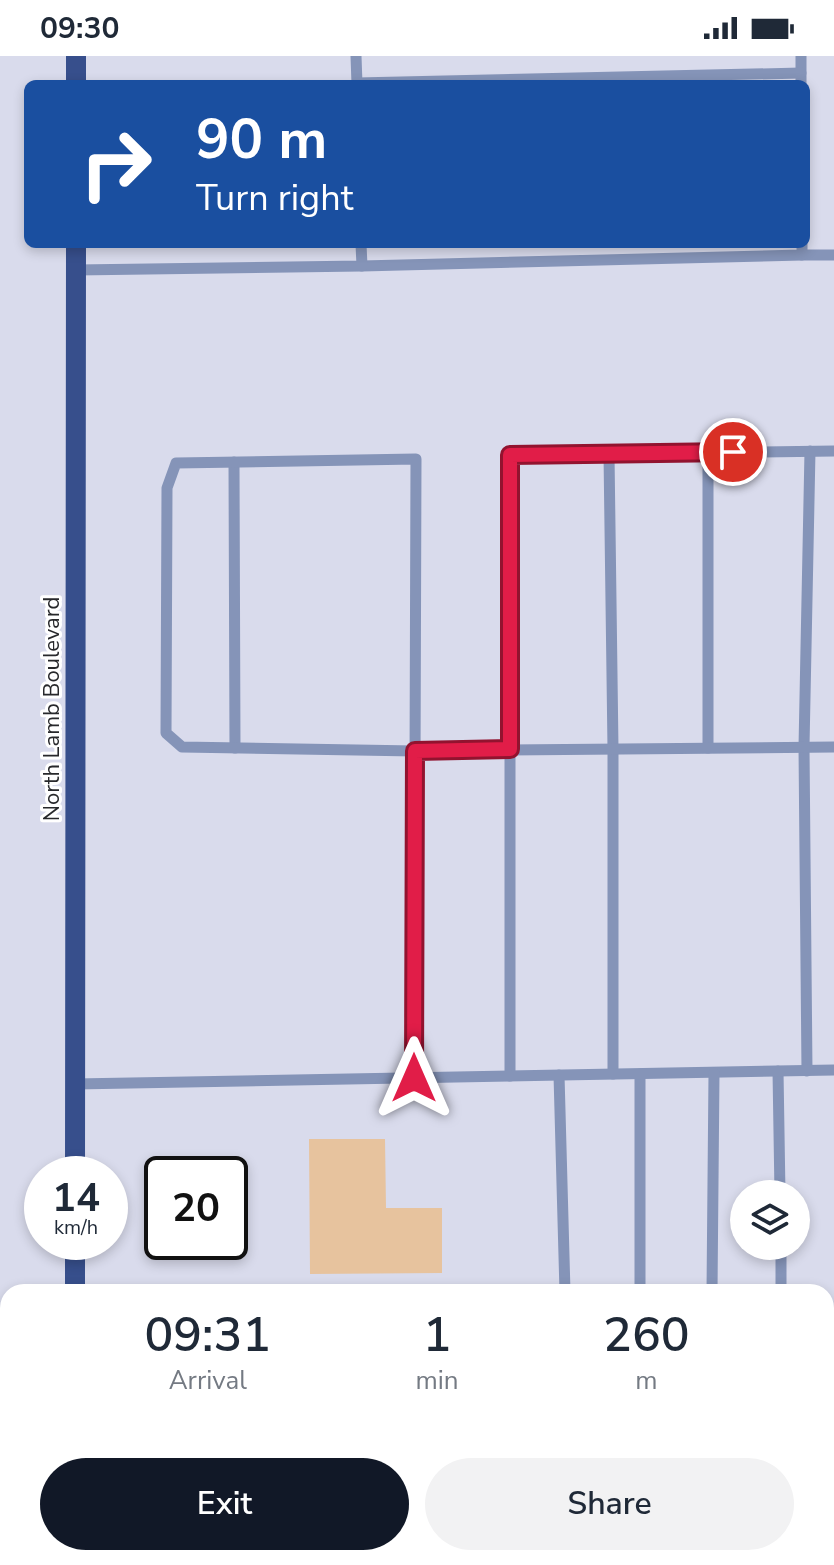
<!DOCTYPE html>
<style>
:root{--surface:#fff;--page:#f2f2f3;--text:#1f2937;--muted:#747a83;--accent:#111827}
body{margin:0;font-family:"Nunito Sans",sans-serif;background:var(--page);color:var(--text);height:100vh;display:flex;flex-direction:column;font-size:30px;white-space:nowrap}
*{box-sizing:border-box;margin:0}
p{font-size:26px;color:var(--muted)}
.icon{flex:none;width:44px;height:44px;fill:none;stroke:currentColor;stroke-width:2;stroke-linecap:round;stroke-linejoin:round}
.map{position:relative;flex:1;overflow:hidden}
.details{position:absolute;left:0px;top:1228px;width:834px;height:282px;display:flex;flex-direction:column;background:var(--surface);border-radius:24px 24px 0 0;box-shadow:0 4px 12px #0003}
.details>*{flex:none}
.guide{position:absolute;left:24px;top:24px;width:786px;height:168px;border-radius:12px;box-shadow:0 4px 12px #0003;background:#1a4fa0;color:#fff;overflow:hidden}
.buttons{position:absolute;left:730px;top:1124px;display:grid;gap:16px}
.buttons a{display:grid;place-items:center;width:80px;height:80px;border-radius:50%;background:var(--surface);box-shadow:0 4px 12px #0003;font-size:40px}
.speed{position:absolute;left:24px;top:1100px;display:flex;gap:16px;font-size:40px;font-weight:700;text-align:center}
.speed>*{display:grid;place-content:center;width:104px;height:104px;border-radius:50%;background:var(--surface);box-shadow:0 4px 12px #0003;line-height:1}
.speed small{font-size:20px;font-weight:400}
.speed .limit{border:4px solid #111;border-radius:12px;background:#fff;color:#111}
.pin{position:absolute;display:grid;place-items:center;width:68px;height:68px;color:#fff;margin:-34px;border:4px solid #fff;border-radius:50%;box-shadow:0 2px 8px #0007}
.me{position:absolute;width:88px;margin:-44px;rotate:0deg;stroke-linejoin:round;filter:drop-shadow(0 0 6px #0008)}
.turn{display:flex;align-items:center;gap:28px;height:168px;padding:0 40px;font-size:36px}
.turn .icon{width:104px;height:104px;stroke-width:2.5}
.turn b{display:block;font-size:56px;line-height:68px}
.eta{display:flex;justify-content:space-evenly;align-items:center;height:136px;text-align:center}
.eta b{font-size:48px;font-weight:600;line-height:56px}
.button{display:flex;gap:16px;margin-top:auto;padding:16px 40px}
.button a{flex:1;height:92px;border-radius:48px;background:var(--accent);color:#fff;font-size:32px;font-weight:600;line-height:92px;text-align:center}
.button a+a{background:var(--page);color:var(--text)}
.status{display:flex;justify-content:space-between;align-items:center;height:56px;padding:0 40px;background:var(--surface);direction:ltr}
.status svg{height:22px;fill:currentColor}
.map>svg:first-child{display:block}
</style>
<div class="status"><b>09:30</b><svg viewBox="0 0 49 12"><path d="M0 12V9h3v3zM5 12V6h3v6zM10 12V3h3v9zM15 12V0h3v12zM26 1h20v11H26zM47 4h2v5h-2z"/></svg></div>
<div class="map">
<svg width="834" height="1509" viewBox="0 0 834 1509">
<rect width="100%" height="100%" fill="#e4e6ef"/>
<path fill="#d9dbec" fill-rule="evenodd" d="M0,0H834V1509H0ZM28,28H806V188H28ZM42,1118H110V1186H42ZM162,1118H230V1186H162ZM744,1138H796V1190H744ZM8,1236H826V1502H8Z"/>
<g fill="#e7c39e">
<polygon points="309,1083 385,1083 386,1152 442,1152 442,1217 310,1218"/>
<polygon points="826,1496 834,1496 834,1509 688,1509 689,1502 826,1502"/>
</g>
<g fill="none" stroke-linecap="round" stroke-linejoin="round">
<g stroke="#8594b8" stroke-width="11">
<polyline points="356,0 357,28"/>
<polyline points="801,0 801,28"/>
<polyline points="357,27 801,17"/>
<polyline points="802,199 834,199"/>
<polyline points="362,210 802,199 802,188"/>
<polyline points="76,214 362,210 361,188"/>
<polyline points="708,396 708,692"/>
<polyline points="609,398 613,693 613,1018"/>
<polyline points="234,406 235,692"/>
<polyline points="778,1015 780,1138"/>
<polyline points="807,1015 804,691 810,395"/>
<polyline points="640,1018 640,1236"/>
<polyline points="559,1019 565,1236"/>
<polyline points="510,1020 510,399 834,395"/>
<polyline points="414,1022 416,403 176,407 167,432 166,677 182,691 415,695 834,691"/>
<polyline points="75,1028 834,1014"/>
<polyline points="781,1190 781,1236"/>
<polyline points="712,1236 714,1017"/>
<polyline points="826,1344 834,1344"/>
<polyline points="178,1509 178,1502"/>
<polyline points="587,1509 587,1502"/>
</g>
<polyline stroke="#8594b8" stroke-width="20" points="826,1425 834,1425"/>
<polyline stroke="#8594b8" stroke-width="20" points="0,1445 8,1445"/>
<g stroke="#374f8c" stroke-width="20">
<polyline points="76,0 76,28"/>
<polyline points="75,1118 76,188"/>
<polyline points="75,1186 75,1236"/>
<polyline points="55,1509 55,1502"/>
<polyline points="100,1509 100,1502"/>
</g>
</g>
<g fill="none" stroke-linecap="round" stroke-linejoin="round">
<defs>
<polyline id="route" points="414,1022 415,695 510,693 510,399 733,396"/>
</defs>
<use href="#route" stroke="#92132f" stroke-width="20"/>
<use href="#route" stroke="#e11d48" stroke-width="14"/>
</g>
<g text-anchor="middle" stroke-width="6" stroke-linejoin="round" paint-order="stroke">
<g font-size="22" fill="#27282b" stroke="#fff">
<text transform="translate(51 653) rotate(-90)" y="8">North Lamb Boulevard</text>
</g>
</g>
</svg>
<div class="buttons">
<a><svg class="icon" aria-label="layers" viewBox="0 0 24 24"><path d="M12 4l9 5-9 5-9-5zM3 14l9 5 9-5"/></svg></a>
</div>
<div class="speed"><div>14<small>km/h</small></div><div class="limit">20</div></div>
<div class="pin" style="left:733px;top:396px;background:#d93025"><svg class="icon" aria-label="arrive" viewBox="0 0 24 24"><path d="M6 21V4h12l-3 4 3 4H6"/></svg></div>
<svg class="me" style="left:414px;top:1022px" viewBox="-20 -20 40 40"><path d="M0-17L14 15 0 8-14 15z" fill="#e11d48" stroke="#fff" stroke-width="4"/></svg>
<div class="guide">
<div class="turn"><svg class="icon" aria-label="right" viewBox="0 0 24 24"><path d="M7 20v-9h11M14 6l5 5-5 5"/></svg><div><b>90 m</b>Turn right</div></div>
</div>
<section class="details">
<div class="eta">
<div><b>09:31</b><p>Arrival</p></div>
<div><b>1</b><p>min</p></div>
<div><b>260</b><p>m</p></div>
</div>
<div class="button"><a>Exit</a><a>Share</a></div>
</section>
</div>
